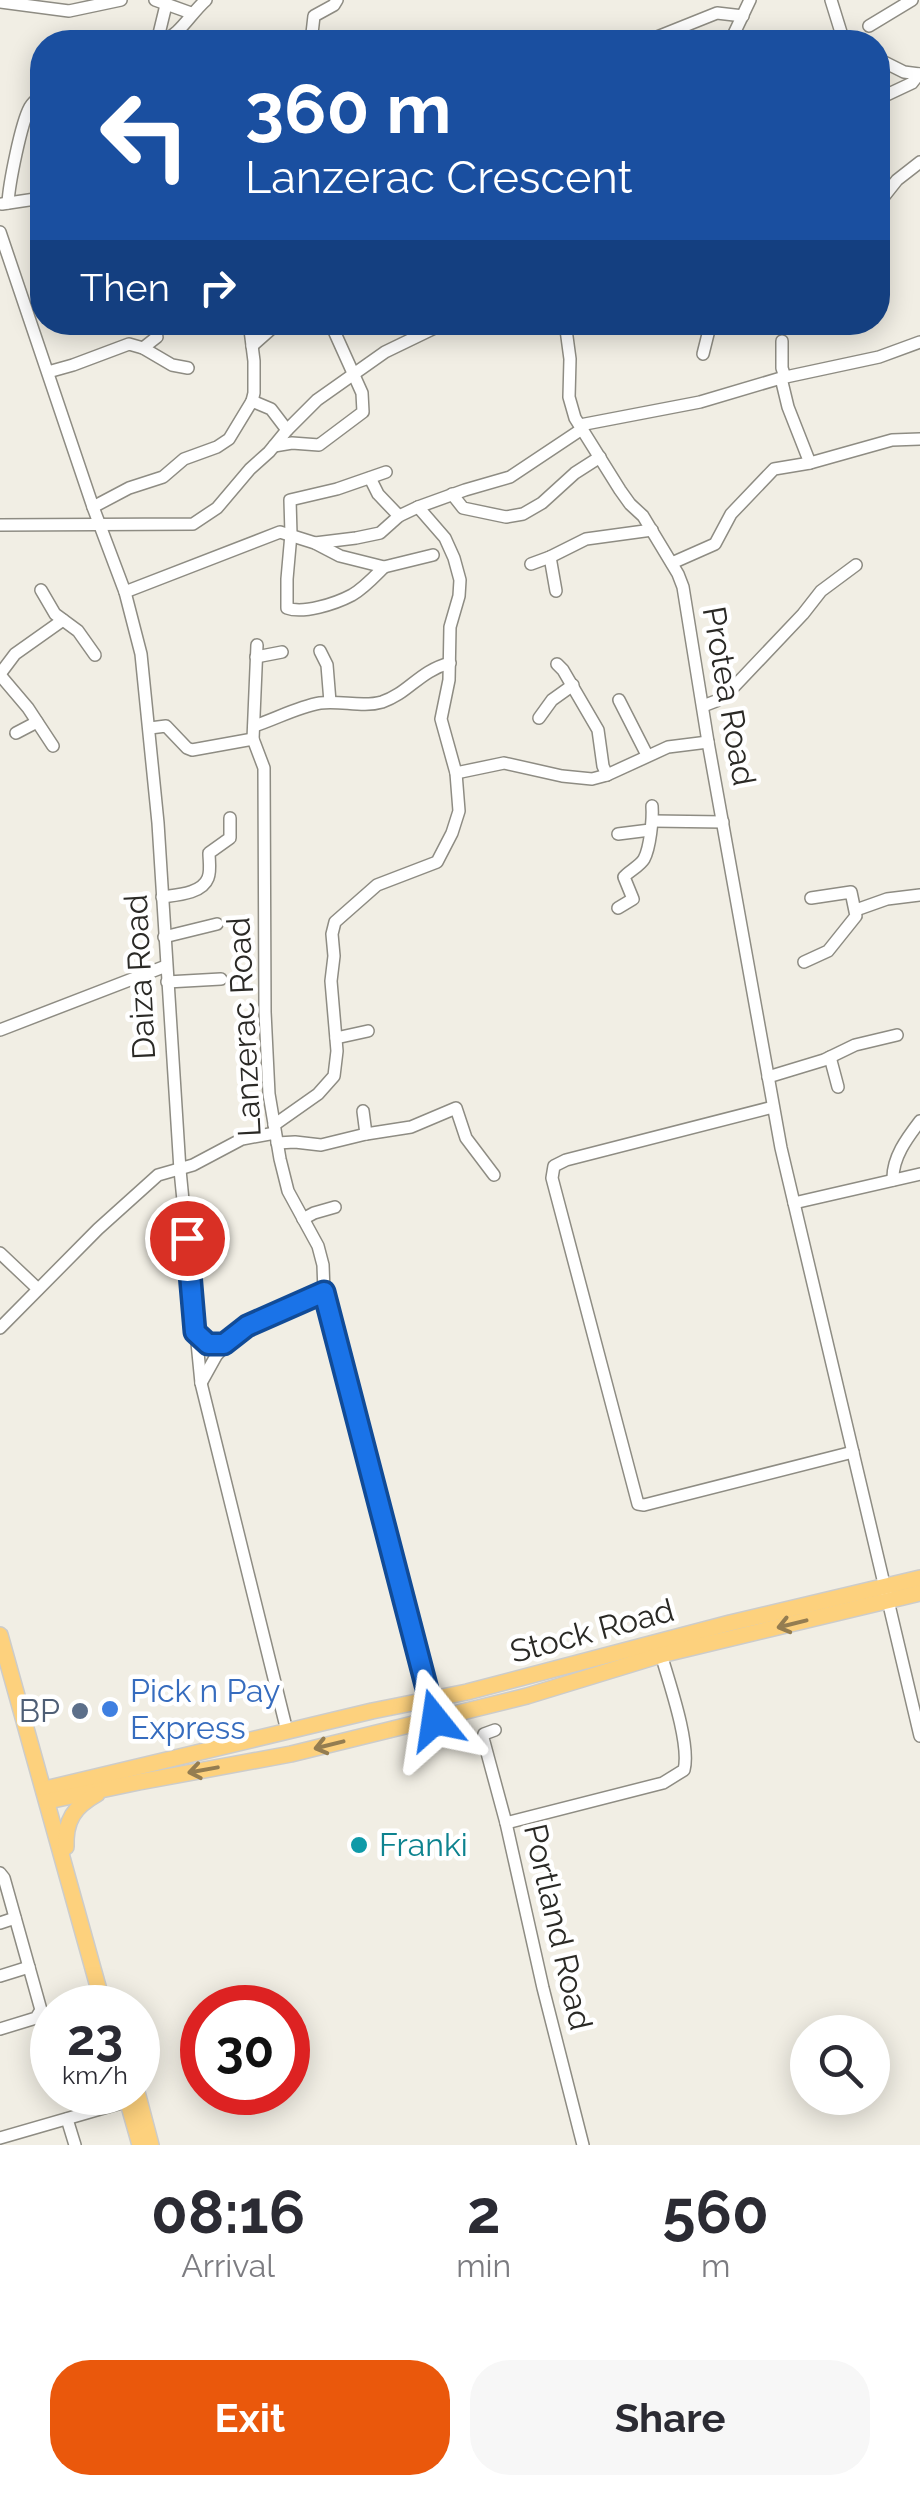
<!DOCTYPE html>
<style>
:root{--surface:#fff;--page:#f7f7f7;--text:#2b2b33;--muted:#7c7c81;--accent:#ea580c}
body{margin:0;font-family:Raleway,sans-serif;background:var(--page);color:var(--text);height:100vh;display:flex;flex-direction:column;font-size:38px;white-space:nowrap}
*{box-sizing:border-box;margin:0}
p{font-size:32px;color:var(--muted)}
.icon{flex:none;width:55px;height:55px;fill:none;stroke:currentColor;stroke-width:2;stroke-linecap:round;stroke-linejoin:round}
.map{position:relative;height:2145px;overflow:hidden}
.side{display:flex;flex-direction:column;background:var(--surface);flex:1}
.side>*{flex:none}
.banner{position:absolute;left:30px;top:30px;width:860px;height:305px;border-radius:40px;box-shadow:0 5px 25px #0003;background:#1a4fa0;color:#fff;overflow:hidden}
.buttons{position:absolute;left:790px;top:2015px;display:grid;gap:20px}
.buttons a{display:grid;place-items:center;width:100px;height:100px;border-radius:50%;background:var(--surface);box-shadow:0 5px 25px #0003;font-size:50px}
.speed{position:absolute;left:30px;top:1985px;display:flex;gap:20px;font-size:50px;font-weight:700;text-align:center}
.speed>*{display:grid;place-content:center;width:130px;height:130px;border-radius:50%;background:var(--surface);box-shadow:0 5px 25px #0003;line-height:1}
.speed small{font-size:25px;font-weight:400}
.speed .limit{border:15px solid #d22;background:#fff;color:#111}
.pin{position:absolute;display:grid;place-items:center;width:85px;height:85px;color:#fff;margin:-42px;border:5px solid #fff;border-radius:50%;box-shadow:0 2px 10px #0007}
.me{position:absolute;width:110px;margin:-55px;rotate:345deg;stroke-linejoin:round;filter:drop-shadow(0 0 8px #0008)}
.turn{display:flex;align-items:center;gap:35px;height:210px;padding:0 50px;font-size:45px}
.turn .icon{width:130px;height:130px;stroke-width:2.5}
.turn b{display:block;font-size:70px;line-height:85px}
.then{display:flex;align-items:center;height:95px;padding:0 50px;background:#0003;gap:20px;font-size:38px}
.eta{display:flex;justify-content:space-evenly;align-items:center;height:170px;text-align:center}
.eta b{font-size:60px;font-weight:700;line-height:70px}
.action{display:flex;gap:20px;margin-top:auto;padding:20px 50px}
.action a{flex:1;height:115px;border-radius:40px;background:var(--accent);color:#fff;font-size:40px;font-weight:700;line-height:115px;text-align:center}
.action a+a{background:var(--page);color:var(--text)}
.map>svg:first-child{display:block}
</style>
<div class="map">
<svg width="920" height="2145" viewBox="0 0 920 2145">
<rect width="100%" height="100%" fill="#f1eee4"/>
<g fill="none" stroke-linecap="round" stroke-linejoin="round">
<defs>
<g id="minor">
<polyline points="155,0 191,13"/>
<polyline points="831,0 844,42"/>
<polyline points="0,2 69,11 121,0"/>
<polyline points="869,26 912,0"/>
<polyline points="157,42 166,5"/>
<path d="M161,42C181,34 190,14 206,0"/>
<polyline points="311,42 314,16 334,5 337,0"/>
<polyline points="654,42 657,37 717,13 743,16"/>
<polyline points="730,42 750,0"/>
<polyline points="878,59 904,72 920,74"/>
<polyline points="878,99 912,83 919,74"/>
<path d="M8,203C9,184 21,123 30,107C34,100 36,100 42,96"/>
<polyline points="2,204 42,198"/>
<polyline points="878,204 897,180 920,162"/>
<polyline points="0,232 93,507 125,592 141,654 158,823 180,1170 201,1383 287,1731"/>
<polyline points="211,322 225,328 247,322"/>
<polyline points="565,322 570,359 569,397 575,418 620,490 630,504 643,516 678,574 683,587 708,742 781,1148 920,1736"/>
<polyline points="710,326 729,326"/>
<polyline points="782,341 782,368 785,377"/>
<polyline points="252,346 279,322"/>
<polyline points="143,348 157,337"/>
<polyline points="703,354 710,326"/>
<polyline points="48,372 73,365 129,344 143,348 172,365 188,368"/>
<polyline points="781,378 788,407 810,463"/>
<polyline points="252,401 271,409 287,430"/>
<polyline points="580,425 700,402 781,378 879,357 920,342"/>
<polyline points="274,446 292,443 319,445 363,412 362,393 330,322"/>
<polyline points="370,478 378,494 399,516"/>
<polyline points="452,494 463,508 506,517 523,514 542,503 575,473 600,457"/>
<polyline points="93,507 129,488 163,477 184,459 217,447 229,439 252,401 254,393 254,361 249,322"/>
<polyline points="0,525 193,524 217,508 250,469 269,452 287,430 317,400 385,352 447,322"/>
<polyline points="315,543 356,538 380,533 399,516 418,507 465,490 510,477 582,429"/>
<polyline points="550,557 556,591"/>
<polyline points="672,563 715,544 731,514 774,469 810,463 892,440 920,439"/>
<polyline points="531,564 550,557 586,539 652,530"/>
<path d="M384,567C374,577 364,588 352,595C335,604 303,614 287,608V579L291,534L290,500L337,489L386,472"/>
<polyline points="41,590 55,614 78,631 95,655"/>
<polyline points="125,592 280,532 315,543 340,556 384,567 433,555"/>
<polyline points="257,645 253,739 264,768 265,1012 269,1094 280,1159 288,1191 318,1246 323,1265 324,1292 435,1720"/>
<polyline points="320,651 327,665 330,702"/>
<polyline points="256,657 282,652"/>
<polyline points="557,664 563,670 598,730 603,766 607,775"/>
<polyline points="0,674 15,654 63,620"/>
<polyline points="0,675 28,708 53,746"/>
<polyline points="619,700 647,755"/>
<polyline points="703,706 716,701 729,692 803,614 821,591 856,565"/>
<polyline points="539,718 552,700 573,685"/>
<path d="M254,726C276,719 297,707 320,703C341,700 362,708 382,702C409,693 419,671 450,663"/>
<polyline points="150,728 166,726 187,748 192,750 253,739"/>
<polyline points="16,733 37,722"/>
<polyline points="456,773 504,763 562,776 592,779 607,775 668,747 708,742"/>
<polyline points="653,821 723,822"/>
<polyline points="618,834 650,830"/>
<path d="M162,897C176,895 202,894 208,878C211,871 209,860 209,853L230,838V818"/>
<path d="M618,908L633,899L624,877C629,871 640,866 644,859C650,848 653,819 652,806"/>
<polyline points="856,910 887,899 920,895"/>
<polyline points="164,937 217,924"/>
<polyline points="804,962 828,951 856,916 851,892 811,898"/>
<polyline points="167,982 221,979"/>
<polyline points="0,1030 166,966"/>
<polyline points="336,1038 368,1031"/>
<polyline points="830,1057 838,1087"/>
<polyline points="768,1077 824,1060 855,1045 897,1035"/>
<polyline points="773,1107 566,1160 554,1166 552,1178 638,1504 644,1505 853,1452"/>
<polyline points="363,1111 366,1134"/>
<polyline points="274,1125 318,1094 334,1076 337,1051 331,981 334,956 332,934 335,922 377,885 437,862 452,833 459,811 456,773 441,719 449,680 450,627 459,596 460,580 454,558 445,538 418,507"/>
<polyline points="277,1143 295,1142 321,1145 366,1134 411,1127 456,1108 466,1138 494,1175"/>
<path d="M893,1180C892,1158 907,1138 920,1121"/>
<polyline points="794,1203 920,1174"/>
<polyline points="303,1219 314,1213 335,1207"/>
<polyline points="0,1253 38,1289"/>
<polyline points="0,1328 98,1229 158,1175 193,1165 242,1139 275,1133"/>
<polyline points="201,1383 216,1356 237,1332 324,1292"/>
<polyline points="495,1730 484,1734 483,1738 506,1823 543,1988 583,2145"/>
<path d="M506,1823L663,1783L684,1770C691,1744 668,1679 660,1651"/>
<polyline points="0,1873 4,1878 41,2010 36,2018 0,2029"/>
<polyline points="0,1923 15,1918"/>
<polyline points="0,1976 29,1967"/>
<polyline points="67,2119 75,2145"/>
<polyline points="0,2138 135,2099"/>
</g>
<g id="major">
<polyline points="0,1635 104,2008"/>
<polyline points="45,1789 372,1711 467,1692 730,1623 920,1578"/>
<polyline points="48,1801 139,1782 291,1754 527,1696 661,1655 920,1593"/>
<path d="M66,1847C65,1820 74,1807 97,1794"/>
<polyline points="125,2092 140,2145"/>
<polyline points="137,2092 151,2145"/>
</g>
</defs>
<use href="#minor" stroke="#8e8c83" stroke-width="14"/>
<use href="#major" stroke="#cccccb" stroke-width="18"/>
<use href="#minor" stroke="#fff" stroke-width="11"/>
<use href="#major" stroke="#fdd17d" stroke-width="15"/>
</g>
<defs><path id="oneway-shaft" d="M-6 0H5M1.5-3L5.5 0L1.5 3" fill="none" stroke-width="1.6" stroke-linecap="round" stroke-linejoin="round" transform="scale(2.5)"/></defs>
<g stroke="#947d51">
<use href="#oneway-shaft" transform="translate(792 1624) rotate(166)"/>
<use href="#oneway-shaft" transform="translate(329 1745) rotate(166)"/>
<use href="#oneway-shaft" transform="translate(203 1770) rotate(170)"/>
</g>
<g fill="none" stroke-linecap="round" stroke-linejoin="round">
<defs>
<polyline id="route" points="187,1238 195,1332 208,1344 224,1344 247,1326 324,1292 435,1720"/>
</defs>
<use href="#route" stroke="#114b97" stroke-width="25"/>
<use href="#route" stroke="#1a73e8" stroke-width="18"/>
</g>
<circle fill="#3f7fe0" stroke="#fff" stroke-width="4" cx="110" cy="1709" r="10"/>
<circle fill="#5c6f8a" stroke="#fff" stroke-width="4" cx="80" cy="1711" r="10"/>
<circle fill="#0f9aa8" stroke="#fff" stroke-width="4" cx="359" cy="1845" r="10"/>
<g text-anchor="middle" stroke-width="9" stroke-linejoin="round" paint-order="stroke">
<g font-size="32" fill="#2a2925" stroke="#fff">
<text transform="translate(729 696) rotate(80)" y="11">Protea Road</text>
<text transform="translate(140 977) rotate(-93)" y="11">Daiza Road</text>
<text transform="translate(244 1027) rotate(-93)" y="11">Lanzerac Road</text>
<text transform="translate(592 1631) rotate(-15)" y="11">Stock Road</text>
<text transform="translate(558 1927) rotate(77)" y="11">Portland Road</text>
</g>
<g font-size="32" fill="#366cbe" stroke="#fff" text-anchor="start">
<text x="130" y="1702">Pick n Pay<tspan x="130" dy="37">Express</tspan></text>
</g>
<g font-size="32" fill="#4e5e75" stroke="#fff" text-anchor="end">
<text x="60" y="1722">BP</text>
</g>
<g font-size="32" fill="#0d838f" stroke="#fff" text-anchor="start">
<text x="379" y="1856">Franki</text>
</g>
</g>
</svg>
<div class="buttons">
<a><svg class="icon" aria-label="search" viewBox="0 0 24 24"><circle cx="10" cy="10" r="6"/><path d="M15 15l6 6"/></svg></a>
</div>
<div class="speed"><div>23<small>km/h</small></div><div class="limit">30</div></div>
<div class="pin" style="left:187px;top:1238px;background:#d93025"><svg class="icon" aria-label="arrive" viewBox="0 0 24 24"><path d="M6 21V4h12l-3 4 3 4H6"/></svg></div>
<svg class="me" style="left:435px;top:1720px" viewBox="-20 -20 40 40"><path d="M0-17L14 15 0 8-14 15z" fill="#1a73e8" stroke="#fff" stroke-width="4"/></svg>
<div class="banner">
<div class="turn"><svg class="icon" aria-label="left" viewBox="0 0 24 24"><path d="M17 20v-9H6M10 6l-5 5 5 5"/></svg><div><b>360 m</b>Lanzerac Crescent</div></div>
<div class="then">Then<svg class="icon" aria-label="right" viewBox="0 0 24 24"><path d="M7 20v-9h11M14 6l5 5-5 5"/></svg></div>
</div>
</div>
<section class="side">
<div class="eta">
<div><b>08:16</b><p>Arrival</p></div>
<div><b>2</b><p>min</p></div>
<div><b>560</b><p>m</p></div>
</div>
<div class="action"><a>Exit</a><a>Share</a></div>
</section>
